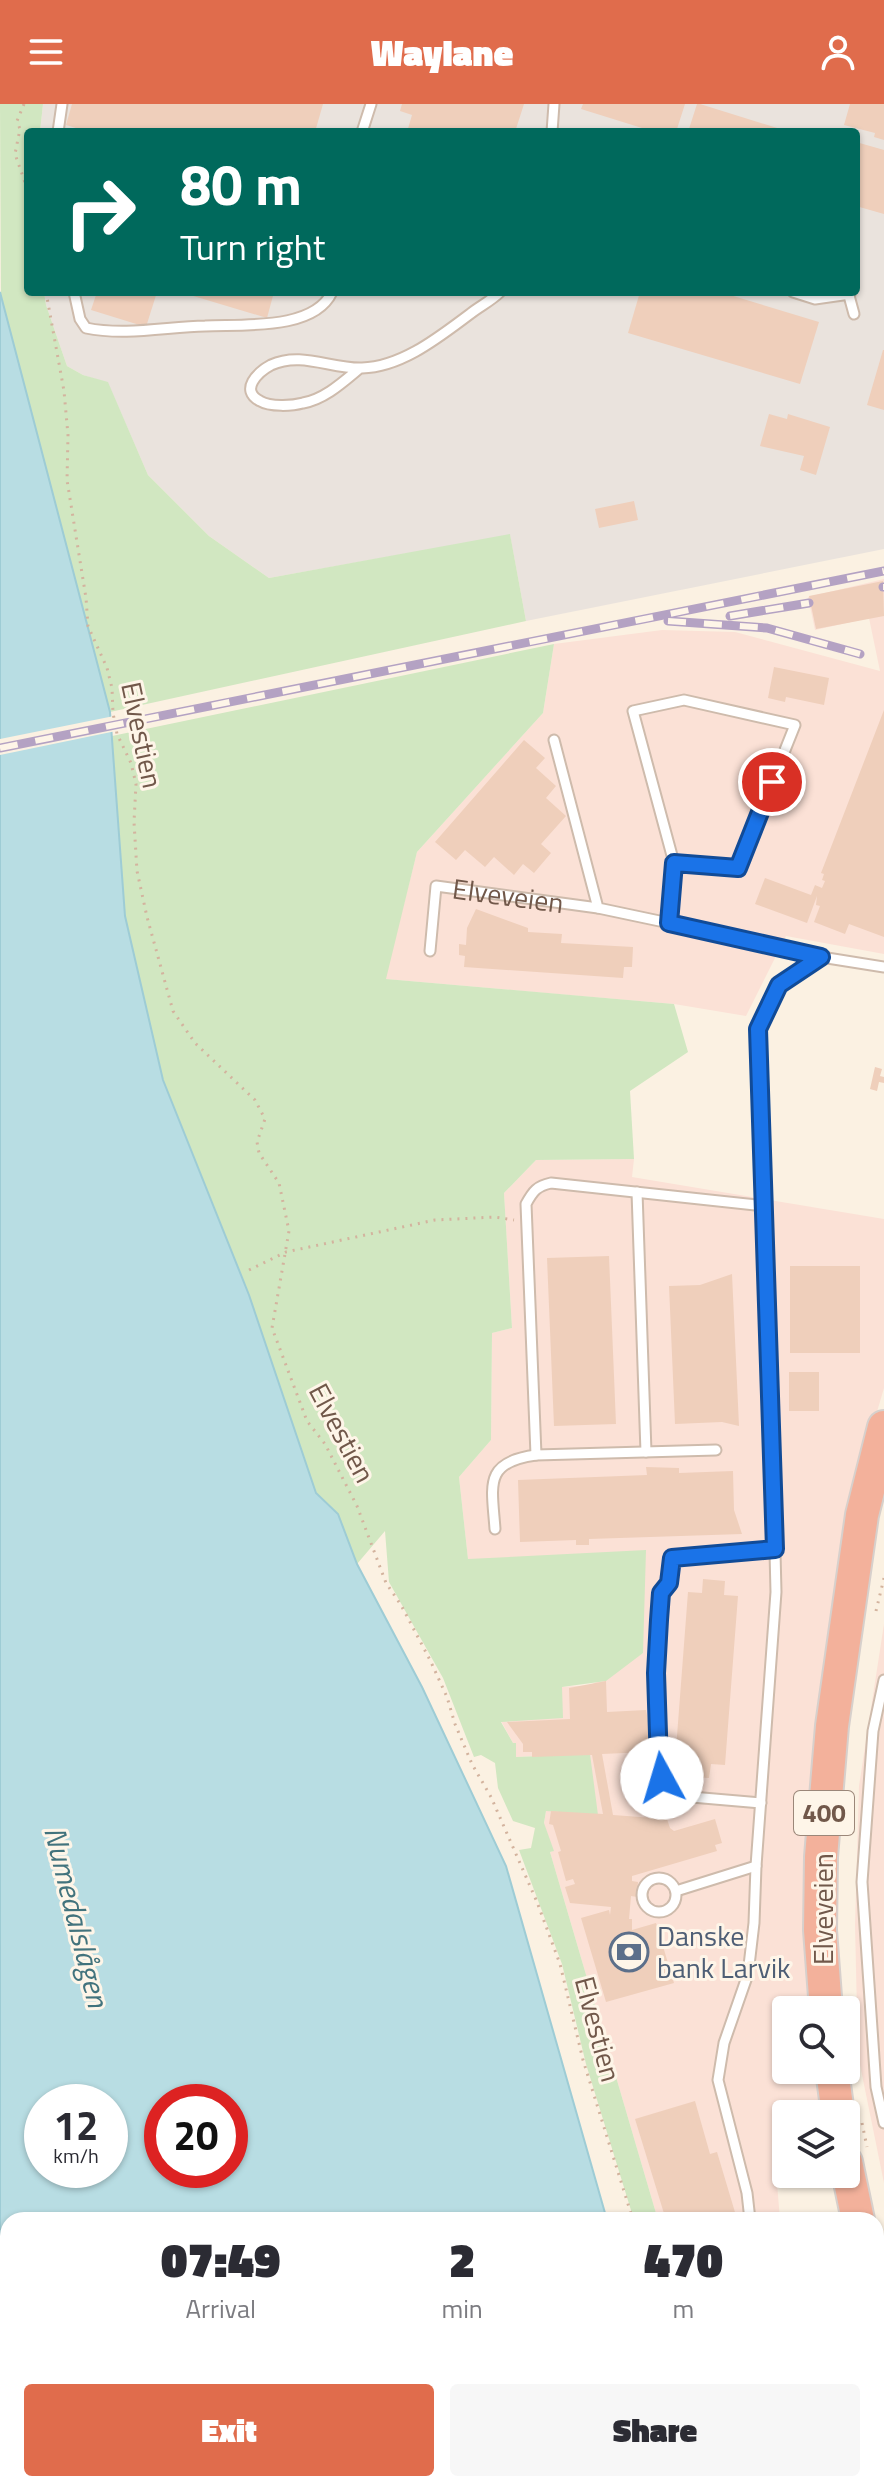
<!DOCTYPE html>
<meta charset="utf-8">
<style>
:root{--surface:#fff;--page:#f7f7f7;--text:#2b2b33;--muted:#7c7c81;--accent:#e06c4c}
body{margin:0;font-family:"Titillium Web",sans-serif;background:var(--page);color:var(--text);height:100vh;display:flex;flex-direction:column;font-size:30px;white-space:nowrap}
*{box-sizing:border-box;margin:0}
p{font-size:26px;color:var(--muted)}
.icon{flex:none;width:44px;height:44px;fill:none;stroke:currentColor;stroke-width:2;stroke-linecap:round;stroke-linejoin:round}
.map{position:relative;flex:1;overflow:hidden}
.drawer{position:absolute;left:0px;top:2108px;width:884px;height:280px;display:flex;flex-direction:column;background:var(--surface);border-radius:24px 24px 0 0;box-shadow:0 2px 6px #0004}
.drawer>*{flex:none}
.hud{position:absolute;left:24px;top:24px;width:836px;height:168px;border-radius:8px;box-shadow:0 2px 6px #0004;background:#00695c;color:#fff;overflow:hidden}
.controls{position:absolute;left:772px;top:1892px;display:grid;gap:16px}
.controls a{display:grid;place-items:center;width:88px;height:88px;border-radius:8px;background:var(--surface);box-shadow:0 2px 6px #0004;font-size:40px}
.speed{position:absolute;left:24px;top:1980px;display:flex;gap:16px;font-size:40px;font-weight:700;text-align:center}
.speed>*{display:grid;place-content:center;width:104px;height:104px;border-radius:50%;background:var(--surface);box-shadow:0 2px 6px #0004;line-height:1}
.speed small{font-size:20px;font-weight:400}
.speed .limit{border:12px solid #d22;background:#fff;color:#111}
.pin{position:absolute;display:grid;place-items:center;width:68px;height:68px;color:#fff;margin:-34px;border:4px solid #fff;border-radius:50%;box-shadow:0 2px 8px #0007}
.me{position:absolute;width:88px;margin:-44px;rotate:354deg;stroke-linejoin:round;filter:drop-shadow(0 0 6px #0008)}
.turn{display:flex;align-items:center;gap:28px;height:168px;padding:0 24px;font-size:36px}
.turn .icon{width:104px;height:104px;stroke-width:2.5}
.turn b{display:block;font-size:56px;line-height:68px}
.eta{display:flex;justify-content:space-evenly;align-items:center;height:136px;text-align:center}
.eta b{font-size:48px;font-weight:800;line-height:56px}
.action{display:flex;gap:16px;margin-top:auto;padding:16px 24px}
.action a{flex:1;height:92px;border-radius:8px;background:var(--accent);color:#fff;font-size:32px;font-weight:800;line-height:92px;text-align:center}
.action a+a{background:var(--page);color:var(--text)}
header{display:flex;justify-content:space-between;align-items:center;height:104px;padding:0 24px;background:var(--accent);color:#fff;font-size:36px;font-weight:800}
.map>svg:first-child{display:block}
</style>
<header><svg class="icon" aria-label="menu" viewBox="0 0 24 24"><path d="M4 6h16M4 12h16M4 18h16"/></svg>Waylane<svg class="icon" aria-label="person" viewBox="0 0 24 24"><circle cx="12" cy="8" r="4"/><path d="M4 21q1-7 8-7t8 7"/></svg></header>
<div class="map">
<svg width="884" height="2388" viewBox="0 0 884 2388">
<rect width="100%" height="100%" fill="#fbf1e2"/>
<g fill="#fbe1d6">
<polygon points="884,475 884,850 786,832 746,912 674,900 385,875 417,748 543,609 554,540 662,526 735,528 880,567 869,514 815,526 808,493"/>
<polygon points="634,1055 632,1073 884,1115 884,1284 866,1345 811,1906 786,1906 786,1966 817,1966 824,2010 786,2010 786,2070 815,2070 777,2079 780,2116 658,2116 550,1748 553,1747 544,1720 546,1707 589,1650 516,1653 513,1639 501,1617 562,1583 591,1581 643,1549 642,1536 468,1455 459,1373 491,1336 492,1229 512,1224 504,1089 536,1056"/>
<polygon points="884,1520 884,2079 858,1951 855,1821 859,1682"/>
<polygon points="689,2380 802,2380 802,2388 695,2388"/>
</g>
<polygon fill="#eae3dd" points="43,0 884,0 884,445 526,517 510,431 269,474 209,432 148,371 108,279 83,271 67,262 46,201 44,188 856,188 856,28 40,28"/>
<g fill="#d1e7c1">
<polygon points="0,0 43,0 40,28 28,28 28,188 44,188 46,201 67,262 83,271 108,278 148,371 209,432 269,474 510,430 526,517 110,608 1,198"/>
<polygon points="554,540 543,609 417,748 386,875 674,900 688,948 630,987 634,1055 536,1056 504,1089 512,1224 492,1229 491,1336 459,1373 468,1455 646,1446 643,1549 606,1577 562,1583 563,1614 501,1618 513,1639 516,1639 516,1653 590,1650 598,1711 546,1707 544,1719 554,1747 550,1748 658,2116 634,2116 586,1960 562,1860 519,1746 531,1744 535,1724 513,1717 498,1684 495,1659 481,1651 474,1653 443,1574 389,1478 385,1427 357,1460 338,1410 316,1389 249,1191 163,977 125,812 112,632"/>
</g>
<path fill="#b8dde3" stroke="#9eccd5" stroke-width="2" fill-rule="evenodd" d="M0,188L110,608L125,812L163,976L249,1191L316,1389L338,1410L357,1460L422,1583L506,1762L607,2116H8V2380H640L642,2388H0ZM42,1998H110V2066H42ZM162,1998H230V2066H162Z"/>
<polygon fill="#fbf1e2" points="114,612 116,627 0,651 0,635"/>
<g fill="#efcfbb">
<polygon points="72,0 323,0 315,28 89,28 66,21"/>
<polygon points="402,0 524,0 515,28 407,28 412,11 400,7"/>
<polygon points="583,0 685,0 676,28 641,28 642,24 581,5"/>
<polygon points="697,0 700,0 790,28 688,28"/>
<polygon points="850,0 884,0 884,36 874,33 875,29 844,21"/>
<polygon points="856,38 884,46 884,110 856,102"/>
<polygon points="97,188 157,188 146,223 91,206"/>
<polygon points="180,188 274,188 267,214"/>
<polygon points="640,188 720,188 819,218 800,280 628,229"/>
<polygon points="883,246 884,246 884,306 867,301"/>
<polygon points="769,310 787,315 788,310 830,323 816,371 800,366 804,352 760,342"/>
<polygon points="634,397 638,416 599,424 595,405"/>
<polygon points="883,477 884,512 816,525 809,492"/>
<polygon points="774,563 829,574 824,601 786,593 785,598 768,594"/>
<polygon points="884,606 884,833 849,820 845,830 814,818 820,802 816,801 817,792 807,819 755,800 765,774 811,791 815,781 822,784 825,777 822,776 824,770 821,769"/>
<polygon points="524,636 545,654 536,664 556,682 546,694 566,712 541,740 551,749 534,769 523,760 514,771 494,753 485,763 465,746 456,756 435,738"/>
<polygon points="476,805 528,824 528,828 562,830 561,839 633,843 632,863 624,863 623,874 464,863 465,852 459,851 459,840 466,841 467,824"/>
<polygon points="875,963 882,965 880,972 884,973 884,979 879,978 877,987 870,985"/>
<polygon points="609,1152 616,1320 554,1322 547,1154"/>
<rect x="790" y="1162" width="70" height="87"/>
<polygon points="732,1170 739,1322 722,1318 675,1320 669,1182 700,1181"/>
<rect x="789" y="1268" width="30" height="39"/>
<polygon points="646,1363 679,1364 679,1369 733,1367 734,1406 742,1430 589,1435 589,1441 576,1441 576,1436 520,1438 518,1376 647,1371"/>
<polygon points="703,1475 725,1477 724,1491 738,1492 725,1661 711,1660 709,1674 687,1673 688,1659 675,1658 688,1488 702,1489"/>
<polygon points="606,1577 607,1608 646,1606 648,1617 648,1648 602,1650 613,1711 667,1715 670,1724 674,1727 715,1715 722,1739 715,1741 717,1747 632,1772 632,1777 638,1778 637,1793 631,1792 629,1815 632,1815 632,1826 656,1819 674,1879 606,1898 581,1814 609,1806 610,1811 611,1803 570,1799 565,1783 575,1780 573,1775 566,1777 558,1748 561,1747 553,1721 549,1720 551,1707 603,1710 592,1651 532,1653 532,1648 523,1648 523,1640 507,1618 570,1615 569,1584"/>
<polygon points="695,1997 710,2050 717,2048 737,2115 666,2116 635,2015"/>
</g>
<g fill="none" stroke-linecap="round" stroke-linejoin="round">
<defs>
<g id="lane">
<polyline points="58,28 62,0"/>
<polyline points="362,28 371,0"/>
<polyline points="552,28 554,0"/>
<path d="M74,188L80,215L86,224C125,232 166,223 205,222C241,220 314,227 332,188"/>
<polyline points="793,188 815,195 850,190"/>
<polyline points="848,188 854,210"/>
<path d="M360,264C343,278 325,295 303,299C292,302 270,303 260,297C239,286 258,268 271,261C301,247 331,265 362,264C402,263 439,233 470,210C480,202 491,197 500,188"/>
<polygon points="684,596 795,621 738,764 674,759 633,607"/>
<polyline points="554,636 598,804 669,819"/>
<polyline points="674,759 669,819 821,853 884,863"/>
<path id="s1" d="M430,847L436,782L598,804"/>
<polyline points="637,1088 646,1348"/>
<path d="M716,1346L536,1351L526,1100C533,1087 537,1082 551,1079L765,1102"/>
<path d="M495,1425C492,1382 483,1358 536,1351"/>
<polyline points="884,1576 873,1627 862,1778 876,1983 884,2019"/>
<path d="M761,1699L680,1692C667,1685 662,1675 659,1660L656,1569L661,1489L669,1479L672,1454L775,1445"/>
<circle cx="659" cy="1791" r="17"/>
<polyline points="676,1787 756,1762"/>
<polyline points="750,2116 747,2089 718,1976 724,1939 748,1870 754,1819 756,1762 776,1488 769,1205 758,925 779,881 821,853"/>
</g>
<g id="highway">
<polyline points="826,1906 820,1826 821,1753 832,1622 862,1411 884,1323"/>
<polyline points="832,1966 838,2010"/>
<polyline points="846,2058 858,2116"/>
<polyline points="876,2189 884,2216"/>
</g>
</defs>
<use href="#lane" stroke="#cebbac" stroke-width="13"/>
<use href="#highway" stroke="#d7d0cc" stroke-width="36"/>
<g stroke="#d3b39e" stroke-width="3" stroke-dasharray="2 6" stroke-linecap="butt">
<polyline points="24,0 17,17 20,25 15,50 28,87"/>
<polyline points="46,188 64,287 68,331 67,376 86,494 88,522 107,564 112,584 113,609 117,630 131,659 136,680 134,718 137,767 147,813 173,907 195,939 255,996 265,1015 257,1038 259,1049 279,1079 289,1127 272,1224 307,1317 325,1340 357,1402 386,1479 401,1501 430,1556 447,1593 455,1620 472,1660 491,1693 537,1798 560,1860 583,1956 633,2116"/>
<polyline points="249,1166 286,1148 435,1116 495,1113 514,1116"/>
<polyline points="876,1507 884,1474"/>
<polyline points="850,1916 852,1952"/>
<polyline points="862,2019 867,2043"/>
<polyline points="672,2380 675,2388"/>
</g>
<use href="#lane" stroke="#fff" stroke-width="9"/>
<use href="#highway" stroke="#f3b19b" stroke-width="32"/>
<defs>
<g id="rail">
<polyline points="883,483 884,483"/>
<polyline points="730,512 809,499"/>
<polyline points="668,517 767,524 860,550"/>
<polyline points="0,644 884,467"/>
</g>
</defs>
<use href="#rail" stroke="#b4a2c3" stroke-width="9"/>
<use href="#rail" stroke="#fef5e8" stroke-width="6" stroke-dasharray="18" stroke-linecap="butt"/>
</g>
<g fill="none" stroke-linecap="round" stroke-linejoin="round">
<defs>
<polyline id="route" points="662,1674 659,1660 656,1569 659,1516 661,1489 669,1479 672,1454 775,1445 758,925 779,881 821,853 669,819 674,759 738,764 772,678"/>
</defs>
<use href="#route" stroke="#114b97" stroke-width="20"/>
<use href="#route" stroke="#1a73e8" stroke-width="14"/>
</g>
<defs>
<symbol id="bank-ring" viewBox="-11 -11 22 22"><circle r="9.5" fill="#fef5e8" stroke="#5c6f8a" stroke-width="1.5"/><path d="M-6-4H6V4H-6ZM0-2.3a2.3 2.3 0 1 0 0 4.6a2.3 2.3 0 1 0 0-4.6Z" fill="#5c6f8a"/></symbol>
</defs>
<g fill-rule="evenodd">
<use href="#bank-ring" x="607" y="1826" width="44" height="44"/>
</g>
<g text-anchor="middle" stroke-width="6" stroke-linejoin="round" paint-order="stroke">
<rect fill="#fef5e8" stroke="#9b8779" stroke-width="2" x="794" y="1687" width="60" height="44" rx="6"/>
<g font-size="26" font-weight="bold" fill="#71584a">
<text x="824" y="1718">400</text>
</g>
<g font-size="28" fill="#71584a" stroke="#fef5e8">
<text transform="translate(142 631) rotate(78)" y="10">Elvestien</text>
<text dy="10" stroke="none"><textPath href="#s1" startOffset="138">Elveveien</textPath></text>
<text transform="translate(342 1329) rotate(62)" y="10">Elvestien</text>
<text transform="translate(823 1805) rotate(-90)" y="10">Elveveien</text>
<text transform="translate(598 1925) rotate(75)" y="10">Elvestien</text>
</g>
<g font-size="28" fill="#4e5e75" stroke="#fef5e8" text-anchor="start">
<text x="657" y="1842">Danske<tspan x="657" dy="32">bank Larvik</tspan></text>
</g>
<g font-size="30" font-style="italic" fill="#42737d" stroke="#fef5e8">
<text transform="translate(76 1813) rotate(76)" y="10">Numedalslågen</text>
</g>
</g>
</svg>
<div class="controls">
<a><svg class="icon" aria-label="search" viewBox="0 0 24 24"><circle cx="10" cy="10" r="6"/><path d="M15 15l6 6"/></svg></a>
<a><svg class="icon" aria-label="layers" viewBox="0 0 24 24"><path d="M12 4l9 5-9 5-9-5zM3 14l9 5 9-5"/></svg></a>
</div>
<div class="speed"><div>12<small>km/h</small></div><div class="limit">20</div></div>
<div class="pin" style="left:772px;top:678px;background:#d93025"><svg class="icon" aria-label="arrive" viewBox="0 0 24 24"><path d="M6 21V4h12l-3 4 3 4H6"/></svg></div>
<svg class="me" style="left:662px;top:1674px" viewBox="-20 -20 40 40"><circle r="19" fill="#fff"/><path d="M0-13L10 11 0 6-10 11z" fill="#1a73e8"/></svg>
<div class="hud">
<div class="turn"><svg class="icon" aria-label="right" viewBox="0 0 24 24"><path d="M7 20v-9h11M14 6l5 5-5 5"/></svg><div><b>80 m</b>Turn right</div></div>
</div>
<section class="drawer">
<div class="eta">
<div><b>07:49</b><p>Arrival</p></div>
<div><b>2</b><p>min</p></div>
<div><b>470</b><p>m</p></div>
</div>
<div class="action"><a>Exit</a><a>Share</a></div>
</section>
</div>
